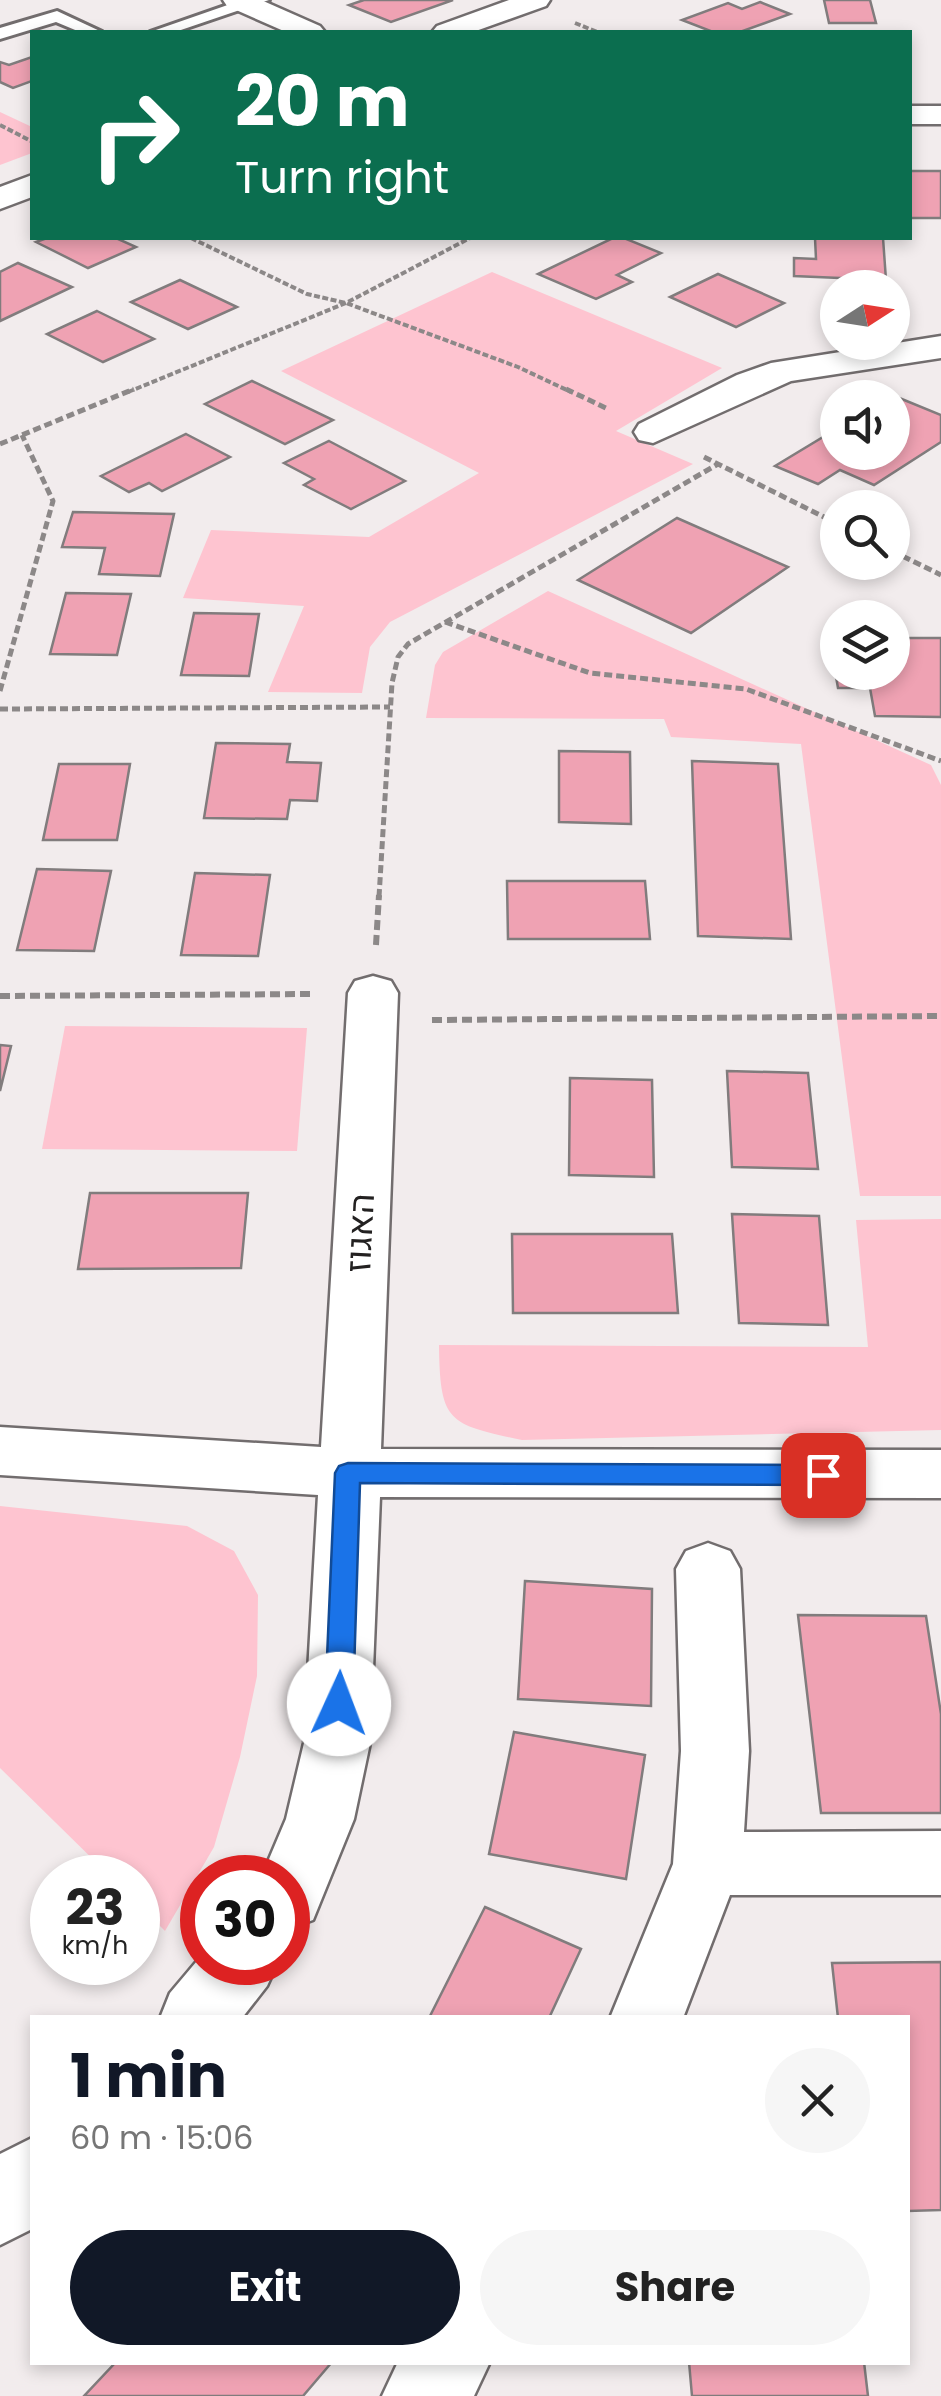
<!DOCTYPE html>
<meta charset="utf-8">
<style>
:root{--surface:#fff;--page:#f6f6f6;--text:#222;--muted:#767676;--accent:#111827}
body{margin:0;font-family:Poppins,Heebo,sans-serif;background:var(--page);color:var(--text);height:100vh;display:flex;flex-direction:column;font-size:38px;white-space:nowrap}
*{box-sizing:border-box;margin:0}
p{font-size:32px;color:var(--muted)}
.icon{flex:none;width:55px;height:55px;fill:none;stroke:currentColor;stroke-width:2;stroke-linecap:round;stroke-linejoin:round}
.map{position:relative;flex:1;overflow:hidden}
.sheet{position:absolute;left:30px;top:2015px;width:880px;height:350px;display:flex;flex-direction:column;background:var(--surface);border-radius:0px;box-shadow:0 5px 15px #0003}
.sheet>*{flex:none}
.hud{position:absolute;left:30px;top:30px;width:882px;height:210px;border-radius:0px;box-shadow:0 5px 15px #0003;background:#0b6e4f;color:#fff;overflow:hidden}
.needle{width:65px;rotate:78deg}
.tools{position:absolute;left:820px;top:270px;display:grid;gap:20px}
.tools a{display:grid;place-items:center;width:90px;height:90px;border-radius:50%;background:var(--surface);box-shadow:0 5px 15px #0003;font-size:50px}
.speed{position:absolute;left:30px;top:1855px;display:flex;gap:20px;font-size:50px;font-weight:700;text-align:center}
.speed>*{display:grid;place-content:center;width:130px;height:130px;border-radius:50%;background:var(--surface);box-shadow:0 5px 15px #0003;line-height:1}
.speed small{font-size:25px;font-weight:400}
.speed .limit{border:15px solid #d22;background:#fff;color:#111}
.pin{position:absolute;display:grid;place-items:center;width:85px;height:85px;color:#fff;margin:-42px;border-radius:20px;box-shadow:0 5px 15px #0006}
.me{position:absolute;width:110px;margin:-55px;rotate:2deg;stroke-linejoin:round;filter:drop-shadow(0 0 8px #0008)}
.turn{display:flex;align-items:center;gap:35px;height:210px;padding:0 40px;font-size:45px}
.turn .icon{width:130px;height:130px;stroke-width:2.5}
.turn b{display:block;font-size:70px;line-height:85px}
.round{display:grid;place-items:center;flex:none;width:105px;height:105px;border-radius:52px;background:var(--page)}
.headline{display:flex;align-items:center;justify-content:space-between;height:170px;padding:0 40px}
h1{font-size:60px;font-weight:700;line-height:75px;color:var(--accent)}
.primary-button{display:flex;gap:20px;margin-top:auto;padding:20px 40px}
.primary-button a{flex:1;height:115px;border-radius:60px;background:var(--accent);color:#fff;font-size:40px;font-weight:700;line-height:115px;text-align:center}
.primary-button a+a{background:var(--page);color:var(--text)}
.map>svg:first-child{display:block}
</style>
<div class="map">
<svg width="941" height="2396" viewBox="0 0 941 2396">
<rect width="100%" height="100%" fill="#f2eced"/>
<g fill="#fec4d0">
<polygon points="0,112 32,127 32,153 0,165"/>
<polygon points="492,272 722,368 616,431 693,464 390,622 370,647 362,693 268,692 304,606 183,598 211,530 369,537 479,473 281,371"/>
<polygon points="548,591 931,765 941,785 941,1196 860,1196 801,744 671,737 664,719 426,718 435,665 443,652"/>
<polygon points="65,1026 307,1028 297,1151 42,1149"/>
<path d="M941,1219V1430L522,1440C448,1424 440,1423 439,1345L868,1347L856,1220Z"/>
<polygon points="0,1506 187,1526 234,1551 258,1595 257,1676 240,1757 214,1847 165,1931 138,1904 138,1878 111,1877 0,1768"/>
</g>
<g fill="#efa2b3" stroke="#817c7d" stroke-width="2.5">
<polygon points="364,0 453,0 391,22 349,5"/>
<polygon points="824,0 870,0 876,23 829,23"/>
<polygon points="760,2 790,14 740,32 713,32 682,20 728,3 742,9"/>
<polygon points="32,57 32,81 13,88 0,82 0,62 9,65"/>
<rect x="910" y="171" width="31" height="47"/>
<polygon points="47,238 116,238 136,247 88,268 36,242"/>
<polygon points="613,238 624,238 661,253 617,275 632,282 596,299 538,274"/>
<polygon points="815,238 883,238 886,280 794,276 794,258 816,259"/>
<polygon points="18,263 72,287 0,321 0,272"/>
<polygon points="718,274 784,303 736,327 670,297"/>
<polygon points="180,280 237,307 188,329 131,302"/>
<polygon points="97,311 154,339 103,362 47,334"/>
<polygon points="252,381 333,420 285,444 205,404"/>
<polygon points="892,395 941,415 941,442 874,485 840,470 818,484 775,466 838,428 838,452 892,452 892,398 887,398"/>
<polygon points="186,434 230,457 162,491 149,483 129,492 101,476"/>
<polygon points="329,441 405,481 351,509 304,485 314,479 284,463"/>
<polygon points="73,512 174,514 160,576 99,574 105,548 62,547"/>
<polygon points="677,518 788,567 691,633 578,580"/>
<polygon points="66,593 131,594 117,655 50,654"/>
<polygon points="194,613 259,614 249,676 181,675"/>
<polygon points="829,637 838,638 838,672 892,672 892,638 941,638 941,717 875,716 870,688 838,688"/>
<polygon points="216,743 290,744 287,762 321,763 317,801 290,800 287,819 204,818"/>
<polygon points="559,751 630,752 631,824 559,822"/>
<polygon points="692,761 778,764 791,939 698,936"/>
<polygon points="59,764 130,764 117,840 43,840"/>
<polygon points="37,869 111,871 94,951 17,950"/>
<polygon points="195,873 270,875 258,956 181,955"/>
<polygon points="507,881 645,881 650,939 508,939"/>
<polygon points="0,1045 11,1046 0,1091"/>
<polygon points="727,1071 808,1073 818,1169 732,1167"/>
<polygon points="570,1078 652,1080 654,1177 569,1175"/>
<polygon points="90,1193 248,1193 241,1268 78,1269"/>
<polygon points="732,1214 819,1216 828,1325 739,1323"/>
<polygon points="512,1234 672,1234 678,1313 513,1313"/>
<polygon points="525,1581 652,1589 651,1706 518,1699"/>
<polygon points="798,1615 926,1616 941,1714 941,1813 821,1813"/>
<polygon points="514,1732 645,1755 626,1879 489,1854"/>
<polygon points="485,1907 581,1949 549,2018 429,2018"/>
<polygon points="941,1962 941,2210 908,2211 908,2018 838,2018 832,1963"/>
<polygon points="116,2362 332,2362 303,2396 84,2396"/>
<polygon points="689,2362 864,2362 868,2396 692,2396"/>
</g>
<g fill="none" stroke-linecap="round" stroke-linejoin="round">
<defs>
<g id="service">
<polygon points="242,0 269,0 175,32 150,32"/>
<polygon points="57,11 102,32 80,32 56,22 0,39 0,28"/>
</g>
<g id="minor">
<polygon points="223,0 261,0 320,26 325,32 286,32 227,6"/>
<polygon points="509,0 550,0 546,6 473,32 432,32 437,26"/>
<rect x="910" y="106" width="31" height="18"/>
<polygon points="32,175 32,197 0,209 0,187"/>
<polygon points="941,336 941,358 791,381 653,443 639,440 634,432 639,424 737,375 771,363"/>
<polygon points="373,976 391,981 398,993 381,1449 941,1450 941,1498 380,1497 370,1743 354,1819 313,1920 288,1929 288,1878 261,1878 286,1819 304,1743 318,1495 0,1475 0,1427 321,1447 348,993 355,981"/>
<polygon points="708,1543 730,1551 740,1569 749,1751 744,1832 941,1831 941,1895 730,1895 683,2018 610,2018 673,1864 681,1751 676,1569 686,1551"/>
<polygon points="202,1955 202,1962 278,1962 267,1986 242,2018 160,2018 170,1993"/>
<polygon points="32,2138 32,2229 0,2245 0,2154"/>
<polygon points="398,2362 490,2362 474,2396 382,2396"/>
</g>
</defs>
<use href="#service" stroke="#726d6e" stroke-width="6"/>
<use href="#minor" stroke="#726d6e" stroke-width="5"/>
<g stroke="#8c8888" stroke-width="4" stroke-dasharray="6 2.5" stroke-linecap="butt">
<polyline points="575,23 597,32"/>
<polyline points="0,125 31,141"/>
<polyline points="191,238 307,294 346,303 518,367 571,392"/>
<polyline points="128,392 346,303 470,238"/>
</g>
<g stroke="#8c8888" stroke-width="5" stroke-dasharray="8 4" stroke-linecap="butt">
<polyline points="566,389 608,409"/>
<polyline points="0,444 134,389"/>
<polyline points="704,457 838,524"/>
<polyline points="892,551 941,575"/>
<polyline points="445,622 590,673 746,689 941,761"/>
<polyline points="0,691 53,501 22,435"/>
<polyline points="0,709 390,707"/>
<polyline points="379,897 392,683 398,657 408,644 718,464"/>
</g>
<g stroke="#8c8888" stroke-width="6" stroke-dasharray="10 5" stroke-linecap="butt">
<polyline points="376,945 379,895"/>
<polyline points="0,996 314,994"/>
<polyline points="432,1020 941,1016"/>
</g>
<use href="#service" fill="#fff" fill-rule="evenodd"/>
<use href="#minor" fill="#fff" fill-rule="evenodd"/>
</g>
<polygon fill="#1a73e8" stroke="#114b97" stroke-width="2.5" points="348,1463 823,1465 832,1468 835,1475 832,1482 823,1485 360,1483 353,1704 349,1712 339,1716 329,1712 325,1704 335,1473 339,1466"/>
<g text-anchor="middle" stroke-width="9" stroke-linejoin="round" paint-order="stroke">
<g font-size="35" fill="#232121" stroke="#fff">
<text transform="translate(360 1233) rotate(-87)" y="12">האגוז</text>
</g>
</g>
</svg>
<div class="tools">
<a><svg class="needle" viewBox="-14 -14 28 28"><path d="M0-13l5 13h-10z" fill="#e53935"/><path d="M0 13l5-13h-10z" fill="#767676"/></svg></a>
<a><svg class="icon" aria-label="sound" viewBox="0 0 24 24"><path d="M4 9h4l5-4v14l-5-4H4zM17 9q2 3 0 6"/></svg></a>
<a><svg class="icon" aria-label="search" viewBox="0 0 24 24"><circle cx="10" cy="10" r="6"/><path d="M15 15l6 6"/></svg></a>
<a><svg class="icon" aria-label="layers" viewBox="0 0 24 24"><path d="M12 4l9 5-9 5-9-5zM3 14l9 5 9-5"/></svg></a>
</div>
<div class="speed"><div>23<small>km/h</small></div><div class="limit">30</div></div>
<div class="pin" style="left:823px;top:1475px;background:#d93025"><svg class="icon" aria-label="arrive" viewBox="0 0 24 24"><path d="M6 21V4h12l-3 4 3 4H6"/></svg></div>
<svg class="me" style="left:339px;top:1704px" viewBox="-20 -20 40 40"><circle r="19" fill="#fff"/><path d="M0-13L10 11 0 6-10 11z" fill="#1a73e8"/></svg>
<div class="hud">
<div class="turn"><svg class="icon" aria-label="right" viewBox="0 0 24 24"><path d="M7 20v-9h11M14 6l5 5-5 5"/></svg><div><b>20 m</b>Turn right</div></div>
</div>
<section class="sheet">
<div class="headline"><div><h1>1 min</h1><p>60 m · 15:06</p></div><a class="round"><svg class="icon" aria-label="close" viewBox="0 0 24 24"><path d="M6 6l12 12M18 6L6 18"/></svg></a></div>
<div class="primary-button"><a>Exit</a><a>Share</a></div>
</section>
</div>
